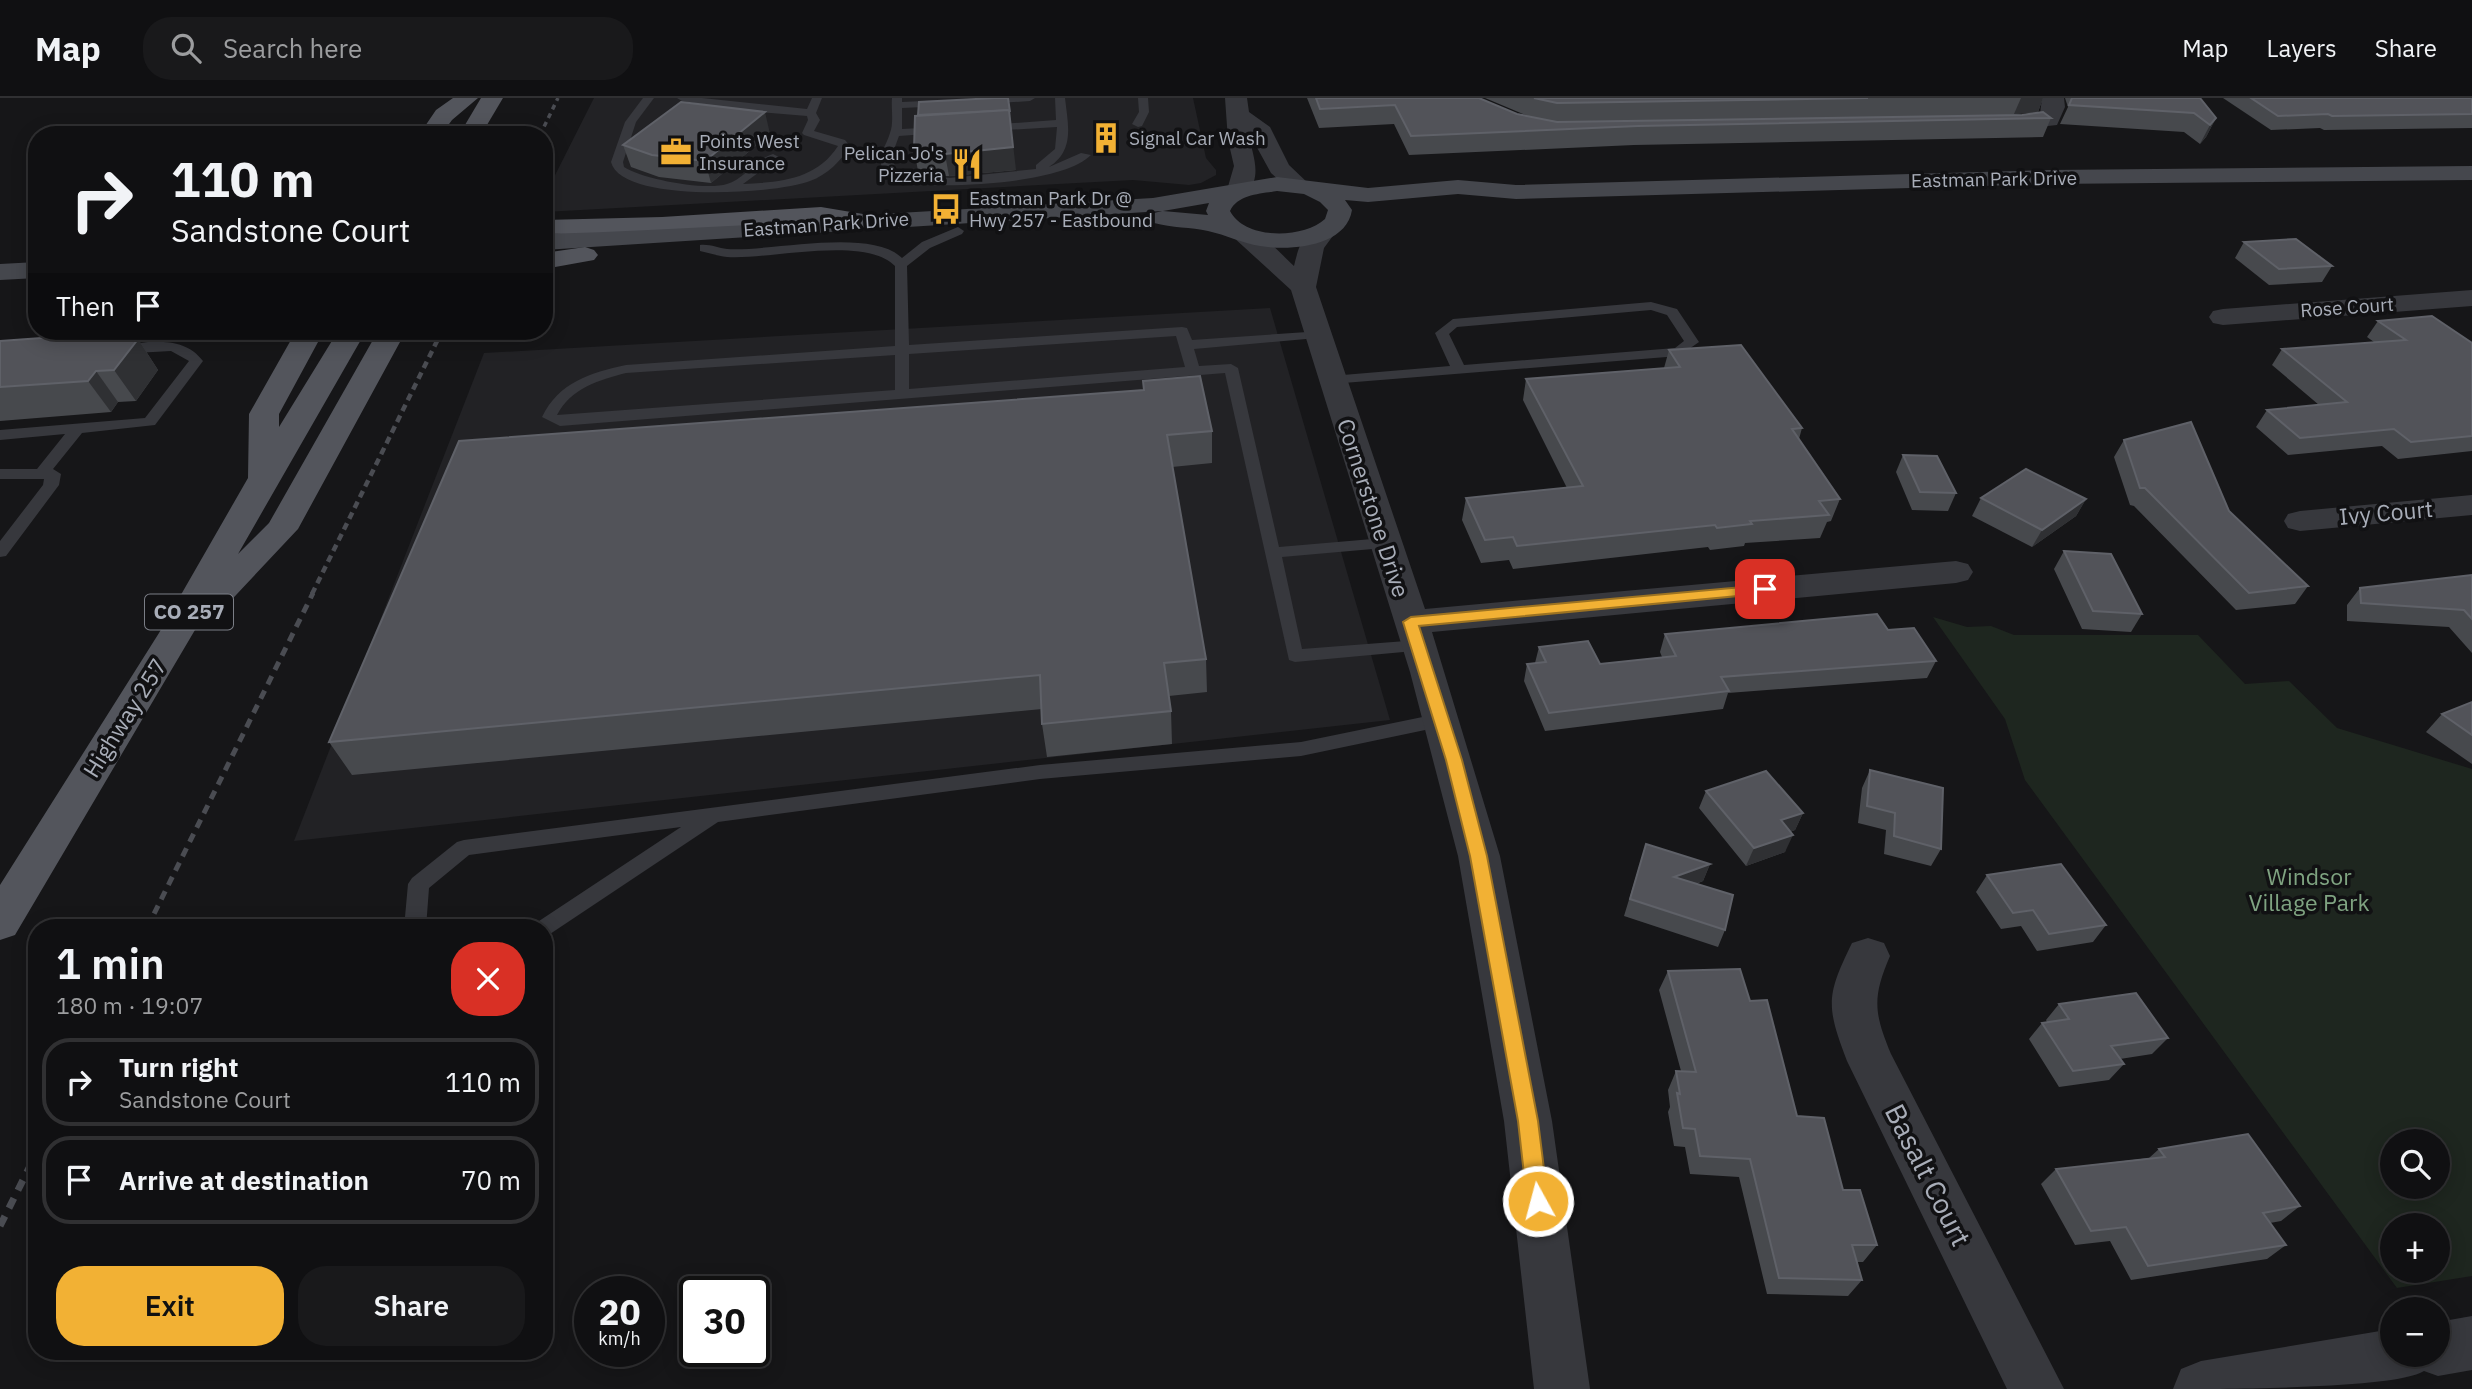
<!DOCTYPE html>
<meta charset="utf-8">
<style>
:root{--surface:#101012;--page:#19191b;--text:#f1f3f6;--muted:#9c9d9f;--line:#303032;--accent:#f2b134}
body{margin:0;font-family:"IBM Plex Sans",sans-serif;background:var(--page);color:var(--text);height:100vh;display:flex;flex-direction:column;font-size:26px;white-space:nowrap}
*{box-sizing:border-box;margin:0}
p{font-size:23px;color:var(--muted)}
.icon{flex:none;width:38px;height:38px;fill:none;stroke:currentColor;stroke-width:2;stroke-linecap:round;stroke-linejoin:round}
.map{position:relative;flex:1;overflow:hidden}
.side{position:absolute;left:28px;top:821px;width:525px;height:441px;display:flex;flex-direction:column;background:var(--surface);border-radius:28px;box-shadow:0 4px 18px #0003,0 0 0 2px var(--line)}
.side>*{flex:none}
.guide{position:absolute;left:28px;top:28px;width:525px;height:214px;border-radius:28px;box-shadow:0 4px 18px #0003,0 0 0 2px var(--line);background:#101012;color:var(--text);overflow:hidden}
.tools{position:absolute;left:2380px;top:1031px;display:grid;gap:14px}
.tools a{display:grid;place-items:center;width:70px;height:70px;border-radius:50%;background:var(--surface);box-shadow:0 4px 18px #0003,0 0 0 2px var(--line);font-size:35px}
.speed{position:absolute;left:574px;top:1178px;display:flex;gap:14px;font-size:35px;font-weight:700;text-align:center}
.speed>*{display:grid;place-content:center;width:91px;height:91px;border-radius:50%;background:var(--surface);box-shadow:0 4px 18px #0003,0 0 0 2px var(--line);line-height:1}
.speed small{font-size:18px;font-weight:400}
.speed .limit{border:4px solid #111;border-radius:10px;background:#fff;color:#111}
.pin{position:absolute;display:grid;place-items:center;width:60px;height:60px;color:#fff;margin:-30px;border-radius:14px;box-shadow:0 4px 10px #0006}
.me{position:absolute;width:77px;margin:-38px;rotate:353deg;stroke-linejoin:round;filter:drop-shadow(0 0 5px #0008)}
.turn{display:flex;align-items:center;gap:24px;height:147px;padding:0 28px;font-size:32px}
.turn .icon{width:91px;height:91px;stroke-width:2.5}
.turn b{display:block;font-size:49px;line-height:60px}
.then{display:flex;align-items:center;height:66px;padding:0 28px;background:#0003;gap:14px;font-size:26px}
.round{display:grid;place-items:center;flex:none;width:74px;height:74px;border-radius:28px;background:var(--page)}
.head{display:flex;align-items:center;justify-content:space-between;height:119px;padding:0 28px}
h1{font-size:42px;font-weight:600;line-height:52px}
.button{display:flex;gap:14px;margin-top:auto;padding:14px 28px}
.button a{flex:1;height:80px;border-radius:28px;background:var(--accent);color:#111;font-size:28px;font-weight:600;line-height:80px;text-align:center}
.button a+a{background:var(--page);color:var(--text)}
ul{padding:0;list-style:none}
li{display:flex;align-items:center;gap:21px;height:88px;margin:0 14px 10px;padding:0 14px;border:4px solid var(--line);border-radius:28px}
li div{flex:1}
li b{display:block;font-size:26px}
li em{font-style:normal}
header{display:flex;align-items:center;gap:42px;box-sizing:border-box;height:98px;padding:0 35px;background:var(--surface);border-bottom:2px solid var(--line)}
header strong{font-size:33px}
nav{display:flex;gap:38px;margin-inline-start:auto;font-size:24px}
.search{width:490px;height:63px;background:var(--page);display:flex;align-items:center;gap:18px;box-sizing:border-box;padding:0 24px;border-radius:28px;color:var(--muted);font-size:26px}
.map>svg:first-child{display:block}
</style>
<header>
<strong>Map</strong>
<div class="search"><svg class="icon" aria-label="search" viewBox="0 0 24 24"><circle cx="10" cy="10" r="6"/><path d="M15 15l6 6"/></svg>Search here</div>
<nav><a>Map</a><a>Layers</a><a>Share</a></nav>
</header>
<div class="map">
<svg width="2472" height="1291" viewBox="0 0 2472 1291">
<rect width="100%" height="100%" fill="#161618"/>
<g fill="#222225">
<polygon points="594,0 1193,0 1206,60 1216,72 1216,77 1201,85 1189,87 1133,82 544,114 544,99"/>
<polygon points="1270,210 1390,622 294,743 484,255"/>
</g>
<path fill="#1e261f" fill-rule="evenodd" d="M1933,519L1967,529L1991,528L2014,537H2198L2245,586L2289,583L2337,630L2472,671V1178L2397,1190L2025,682L2005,621ZM2392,1043H2438V1088H2392ZM2392,1127H2438V1172H2392Z"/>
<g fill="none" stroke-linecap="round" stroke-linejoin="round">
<g fill="#37383d" fill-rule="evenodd">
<path d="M643,0H654L636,24L623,64L624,69C642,81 705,93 727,86C743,82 756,61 773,56L779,59L777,61L743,86C780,84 816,82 838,48L804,37L802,35L808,22L807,18L745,13L682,3L677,0H702L807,11L812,0H822L816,15L820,22L814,33L845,42L850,48C841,63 827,77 810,83C778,96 621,106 611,64L625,24Z"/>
<path d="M892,0H902V4L945,2L950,5L945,8L902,10V31L940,29L946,32L940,35L899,38L892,57L897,77L950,80L1036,71V67L1055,51L1057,29L988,33L982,30L988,27L1056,22L1055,0H1065C1068,27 1075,52 1049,69L1081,55L1091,57C1060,88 931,92 889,83C873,57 883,57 890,35C894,25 891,10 892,0Z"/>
<polygon points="1035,0 1030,3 982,6 977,3 981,0"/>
<polygon points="1138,0 1148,0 1149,14 1142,28 1138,29 1132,26 1139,14"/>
<path d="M958,129L964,133L962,136L930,150L907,168L909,247L1182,229L1187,230L1192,242L1322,233V239L1317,240L1194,251L1199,268L1231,266L1238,270L1279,449L1384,440L1392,445L1384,450L1282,459L1302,551L1419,542L1425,544L1428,548L1425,552L1295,564L1289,562L1225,275L560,328L542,319C559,284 590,275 626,267L895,248V168C864,137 770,162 727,159C718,158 709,155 700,153V147C710,146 718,150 727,151C770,154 870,129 902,160L922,144ZM1176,238L1185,269L909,291V256ZM895,257V292L557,317C571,290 599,282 626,275Z"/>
<path d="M1651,204L1677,211L1699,244L1679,258L1331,286L1324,282L1331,278L1450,268L1435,235L1453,221ZM1651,212L1667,217L1684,243L1675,250L1464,267L1449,236L1457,229Z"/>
<path d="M148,244C170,243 189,245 203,263L155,327L82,335L53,371L61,376L59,387L6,458L0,459V443L43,387L44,381H0V371H37L65,336L0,342V332L145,320L189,263L171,253L117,256L110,252L117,248Z"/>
<polygon points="1442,615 1449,617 1451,622 1449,627 1301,658 1040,681 718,724 544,840 544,830 534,830 536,825 681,729 469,757 429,790 426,830 404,830 408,786 412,780 457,744 464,742 1040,667 1301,644"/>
</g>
<g fill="#37383d" fill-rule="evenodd">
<path d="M1225,0H1247L1249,14L1270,29L1289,67L1310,87L1306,92H1290L1271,75L1249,35C1252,59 1263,75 1247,97L1239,99L1231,97L1227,92L1234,68L1228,42Z"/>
<polygon points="2042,0 2064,0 2065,9 2057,27 2001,33 1993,31 1990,26 1993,21 2040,16"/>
<path d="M1322,127L1331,130L1335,135L1324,150L1316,189L1425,511L1956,463L1968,466L1973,474L1968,482L1956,485L1432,534L1500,758L1552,1023L1590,1291H1534L1504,1023L1458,758L1410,574L1291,192L1232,138L1236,133C1259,127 1278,154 1294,168C1298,151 1303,132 1322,127Z"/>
<polygon points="2472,192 2472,208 2223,227 2213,225 2209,219 2213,213 2223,211"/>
<polygon points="2472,397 2472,417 2300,433 2288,430 2284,423 2288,416 2300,413"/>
<path d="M1868,840L1884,845L1890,858C1872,900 1874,915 1891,956L2064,1291H2007L1847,963C1826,908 1826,898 1852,845Z"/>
<path d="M2472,1218V1272L2438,1278L2424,1273C2397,1291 2219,1291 2173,1291L2181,1271L2201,1263L2392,1231V1256H2438V1224Z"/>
</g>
<g fill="#45474d" fill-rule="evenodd">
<path d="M2472,68V82L2050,86L1516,101L1458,96L1368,104L1345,102L1352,112C1346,149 1290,153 1260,148C1242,145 1226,137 1208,133C1191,129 1172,130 1154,125L1151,120L1154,115L1162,113L544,152V136L1153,100L1277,79L1368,90L1458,82L1516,87L2050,72ZM1277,93L1304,96L1320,104L1328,112L1325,121C1303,141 1245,142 1230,113C1238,96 1261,96 1277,93ZM1209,105L1206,113L1208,117L1163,113Z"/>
<polygon points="37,164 37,180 0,182 0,166"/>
</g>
<g fill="#53555c" fill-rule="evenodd">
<polygon points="453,0 478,0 452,22 441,37 419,37 436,12"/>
<polygon points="481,0 503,0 481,37 459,37"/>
<path d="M821,109L875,118L878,123L875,128C856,133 836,123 817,124C726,127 635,134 544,136V122L662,119Z"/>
<polygon points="585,149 594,152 598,157 594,162 544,171 544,155"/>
<polygon points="296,233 324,233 279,316 279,329 338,233 366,233 238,456 269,425 378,233 406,233 298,431 221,513 205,515 15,837 0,842 0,787 159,535 248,380 249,316"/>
</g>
<polyline stroke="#4a4c52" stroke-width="3.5" stroke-dasharray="5 4.5" stroke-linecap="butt" points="540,37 558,0"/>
<polyline stroke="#4a4c52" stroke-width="4.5" stroke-dasharray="7 5" stroke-linecap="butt" points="312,496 442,233"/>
<polyline stroke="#4a4c52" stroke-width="5" stroke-dasharray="9 7" stroke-linecap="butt" points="147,830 313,495"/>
<polyline stroke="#4a4c52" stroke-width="7" stroke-dasharray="11 9" stroke-linecap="butt" points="0,1128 37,1054"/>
</g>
<g fill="#47494d">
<polygon points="1307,0 1479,0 1517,16 1528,18 1485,0 2043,0 2038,14 2014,16 2051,20 2043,39 1634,47 1409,57 1394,26 1319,30"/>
<polygon points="2065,0 2200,0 2216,20 2206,39 2200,46 2184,34 2060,26 2068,9"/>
<polygon points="2223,0 2472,0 2472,30 2324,32 2320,30 2271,32"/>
<polygon points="918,17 1016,72 949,78 932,78 931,72 918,73 914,51"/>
<polygon points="770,36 711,85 659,79 631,69 623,47"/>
<polygon points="2244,144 2332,168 2322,184 2269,187 2235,160"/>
<polygon points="2378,223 2472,245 2472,353 2398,361 2382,348 2288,357 2256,329 2267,312 2319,307 2272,267 2282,251 2374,244 2367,239"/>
<polygon points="126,234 131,241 138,241 158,272 136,303 118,304 111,314 0,323 0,243"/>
<polygon points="1669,252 1802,330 1799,341 1840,401 1831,423 1827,424 1820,440 1745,445 1744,448 1710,452 1708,449 1513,471 1509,462 1481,465 1462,422 1466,400 1567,390 1523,302 1526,281 1664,270"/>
<polygon points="1143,283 1212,333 1212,365 1172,369 1206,561 1207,594 1169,598 1171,613 1172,646 1047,659 1042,626 1042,611 352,677 329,644 1143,292"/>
<polygon points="2124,342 2229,413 2308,488 2295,506 2236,512 2134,408 2130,407 2114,359"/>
<polygon points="1903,357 1956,395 1948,413 1912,412 1896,374"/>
<polygon points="1981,400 2086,401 2076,418 2032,449 1972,418"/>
<polygon points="2064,453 2142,516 2131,534 2082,531 2054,471"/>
<polygon points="2472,477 2472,555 2449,529 2347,523 2347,507 2360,490"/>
<polygon points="1888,532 1936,563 1927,580 1728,595 1723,611 1545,633 1524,583 1527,566 1535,565 1539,549 1600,566 1662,559 1660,554 1665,536"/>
<polygon points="2472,604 2472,666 2426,634 2442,616"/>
<polygon points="1870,672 1941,751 1931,768 1884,756 1886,732 1858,725 1862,690"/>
<polygon points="1706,693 1803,715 1795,732 1790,734 1785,754 1746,768 1699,710"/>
<polygon points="1646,746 1710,766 1703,783 1696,786 1725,832 1718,849 1624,818"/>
<polygon points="1987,777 2106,827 2093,844 2037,853 2021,828 2001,831 1976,794"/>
<polygon points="1668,873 1750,903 1797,1018 1877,1147 1863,1164 1857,1164 1862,1182 1848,1198 1767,1196 1739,1079 1690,1076 1685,1049 1674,1048 1668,1014 1670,1009 1668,992 1676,973 1681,973 1659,892"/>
<polygon points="2059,906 2168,940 2152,956 2120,961 2124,966 2109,982 2059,989 2029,941 2042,925 2047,924 2046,922"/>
<polygon points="2159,1051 2300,1108 2281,1123 2270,1125 2286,1147 2267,1161 2131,1182 2110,1143 2075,1147 2041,1086 2056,1071 2149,1060"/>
</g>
<g fill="#2f3033">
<polygon points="2021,0 2043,0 2038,14 2014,16"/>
<polygon points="1009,12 1016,72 949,78 945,56"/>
<polygon points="765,14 770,36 711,85 705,63"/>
<polygon points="2216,20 2206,39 2200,46 2210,27"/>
<polygon points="126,234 134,246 138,241 158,272 136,303 114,272 120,242"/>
<polygon points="96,273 118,304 111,314 88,283"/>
<polygon points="2086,401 2076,418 2032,449 2042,432"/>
<polygon points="1803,715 1795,732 1773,740 1781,722"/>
<polygon points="1793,737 1785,754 1746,768 1754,750"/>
<polygon points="1710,766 1703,783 1667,796 1674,779"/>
</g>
<g fill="#525359" stroke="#5f6168" stroke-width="2">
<polygon points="995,0 1008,0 1010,14 1009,12 918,17 919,4"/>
<polygon points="1316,0 1479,0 1517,16 1557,24 2022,17 2043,14 2051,20 1638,28 1411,38 1395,7 1320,11"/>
<polygon points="1534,0 1868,0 1557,5"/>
<polygon points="2072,0 2200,0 2216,20 2210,27 2194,15 2069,7"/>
<polygon points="2251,0 2472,0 2472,16 2332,18 2328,16 2278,18"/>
<polygon points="681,4 765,14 705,63 652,57 623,47"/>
<polygon points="1009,12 1013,49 945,56 928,56 928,50 914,51 915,18"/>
<polygon points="2296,141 2332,168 2279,171 2244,144"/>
<polygon points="2432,218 2472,245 2472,338 2411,344 2394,331 2300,340 2267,312 2347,304 2282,251 2406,242 2378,223"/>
<polygon points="126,234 120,242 138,241 114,272 96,273 88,283 0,289 0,243"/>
<polygon points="1741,247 1802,330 1792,331 1840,401 1819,403 1829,417 1750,423 1752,426 1717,430 1715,427 1517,448 1513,439 1485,442 1466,400 1583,388 1526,281 1680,269 1669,252"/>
<polygon points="1200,278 1212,333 1167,337 1206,561 1164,565 1171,613 1042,626 1040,577 329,644 459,343 1144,292 1143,283"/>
<polygon points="2191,324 2229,413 2308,488 2249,495 2145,390 2140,390 2124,342"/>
<polygon points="1903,357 1937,358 1956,395 1920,394"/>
<polygon points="2026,371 2086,401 2042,432 1981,400"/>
<polygon points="2064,453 2111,456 2142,516 2093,513"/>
<polygon points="2472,477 2472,521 2464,512 2361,505 2360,490"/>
<polygon points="1877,516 1888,532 1914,530 1936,563 1721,579 1729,593 1549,615 1527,566 1546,564 1539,549 1588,543 1600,566 1676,558 1665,536"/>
<polygon points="2472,604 2472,637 2442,616"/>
<polygon points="1870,672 1943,690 1941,751 1894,738 1895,715 1867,708"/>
<polygon points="1766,673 1803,715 1781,722 1793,737 1754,750 1706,693"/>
<polygon points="1646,746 1710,766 1674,779 1733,797 1725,832 1630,801"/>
<polygon points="2061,766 2106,827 2049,836 2033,812 2013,815 1987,777"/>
<polygon points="1740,871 1750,903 1767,902 1797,1018 1824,1020 1843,1092 1860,1092 1877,1147 1852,1147 1862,1182 1779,1180 1750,1061 1700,1058 1695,1031 1683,1030 1677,995 1680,996 1676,973 1696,974 1668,873"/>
<polygon points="2136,895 2168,940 2111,948 2124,966 2073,973 2042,925 2069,921 2059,906"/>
<polygon points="2248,1036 2300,1108 2263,1115 2286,1147 2148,1168 2126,1129 2091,1133 2056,1071 2165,1059 2159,1051"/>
</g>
<polygon fill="#f2b134" stroke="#9d7322" stroke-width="2" points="1765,487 1772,491 1770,495 1419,528 1462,662 1487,758 1538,1023 1548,1103 1545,1110 1538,1113 1531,1110 1527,1103 1518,1023 1470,758 1446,662 1403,524 1411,519"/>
<defs>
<symbol id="building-bare" viewBox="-9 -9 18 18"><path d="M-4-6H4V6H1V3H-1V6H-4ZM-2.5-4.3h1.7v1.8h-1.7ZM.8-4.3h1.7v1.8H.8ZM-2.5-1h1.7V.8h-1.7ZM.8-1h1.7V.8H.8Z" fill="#f2b134" stroke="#111113" stroke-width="2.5" paint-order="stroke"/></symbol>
<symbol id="office-bare" viewBox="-9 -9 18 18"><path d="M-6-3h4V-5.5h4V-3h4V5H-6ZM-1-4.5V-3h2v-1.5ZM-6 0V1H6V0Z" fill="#f2b134" stroke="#111113" stroke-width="2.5" paint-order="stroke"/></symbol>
<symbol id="restaurant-bare" viewBox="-9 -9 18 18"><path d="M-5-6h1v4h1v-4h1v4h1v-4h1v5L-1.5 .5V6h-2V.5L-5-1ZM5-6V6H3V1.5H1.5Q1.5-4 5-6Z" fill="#f2b134" stroke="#111113" stroke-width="2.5" paint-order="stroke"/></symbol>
<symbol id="bus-bare" viewBox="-9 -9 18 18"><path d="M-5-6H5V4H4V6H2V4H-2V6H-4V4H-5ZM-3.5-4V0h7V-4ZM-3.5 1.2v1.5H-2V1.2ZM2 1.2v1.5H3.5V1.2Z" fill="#f2b134" stroke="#111113" stroke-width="2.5" paint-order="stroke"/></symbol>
</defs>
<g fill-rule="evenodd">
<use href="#building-bare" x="1084" y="18" width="44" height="44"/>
<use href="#office-bare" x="654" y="32" width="44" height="44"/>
<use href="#restaurant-bare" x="945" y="44" width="44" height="44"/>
<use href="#bus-bare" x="924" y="89" width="44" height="44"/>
</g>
<g text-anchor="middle" stroke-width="7" stroke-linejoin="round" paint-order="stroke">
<g font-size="19" fill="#a8adb8" stroke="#111113" text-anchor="start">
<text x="1129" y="47">Signal Car Wash</text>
<text x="699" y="50">Points West<tspan x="699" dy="22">Insurance</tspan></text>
<text x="944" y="62" text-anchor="end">Pelican Jo's<tspan x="944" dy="22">Pizzeria</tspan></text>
<text x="969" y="107">Eastman Park Dr @<tspan x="969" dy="22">Hwy 257 - Eastbound</tspan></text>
</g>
<g font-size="19" fill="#a8adb8" stroke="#111113">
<text transform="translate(1994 81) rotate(-1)" y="7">Eastman Park Drive</text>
<text transform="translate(826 126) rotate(-4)" y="7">Eastman Park Drive</text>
<text transform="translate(2347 209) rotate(-4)" y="7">Rose Court</text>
</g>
<rect fill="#111113" stroke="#7b7e86" stroke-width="2" x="145" y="496.5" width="88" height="35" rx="5"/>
<g font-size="21" font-weight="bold" fill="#a8adb8">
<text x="189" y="521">CO 257</text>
</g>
<g font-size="23" fill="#a8adb8" stroke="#111113">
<text transform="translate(1373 410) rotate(72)" y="8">Cornerstone Drive</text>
<text transform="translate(2386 415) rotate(-5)" y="8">Ivy Court</text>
<text transform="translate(125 620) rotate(-58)" y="8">Highway 257</text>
</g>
<g font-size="23" fill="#7fa381" stroke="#111113">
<text x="2309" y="787">Windsor<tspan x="2309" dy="26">Village Park</tspan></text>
</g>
<g font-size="28" fill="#a8adb8" stroke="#111113">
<text transform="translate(1928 1077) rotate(63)" y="10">Basalt Court</text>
</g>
</g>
</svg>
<div class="tools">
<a><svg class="icon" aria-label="search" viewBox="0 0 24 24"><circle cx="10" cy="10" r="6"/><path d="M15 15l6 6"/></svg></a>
<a>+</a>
<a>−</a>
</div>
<div class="speed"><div>20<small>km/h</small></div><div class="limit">30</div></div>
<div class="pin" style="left:1765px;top:491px;background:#d93025"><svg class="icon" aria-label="arrive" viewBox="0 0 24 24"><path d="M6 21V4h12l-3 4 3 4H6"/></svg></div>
<svg class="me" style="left:1538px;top:1103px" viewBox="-20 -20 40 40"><circle r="17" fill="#f2b134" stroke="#fff" stroke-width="3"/><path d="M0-11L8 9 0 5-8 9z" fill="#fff"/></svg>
<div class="guide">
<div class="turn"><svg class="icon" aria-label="right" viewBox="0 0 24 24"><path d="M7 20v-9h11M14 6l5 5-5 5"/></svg><div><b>110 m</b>Sandstone Court</div></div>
<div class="then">Then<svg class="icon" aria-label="arrive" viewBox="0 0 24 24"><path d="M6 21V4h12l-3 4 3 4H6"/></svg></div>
</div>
<section class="side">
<div class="head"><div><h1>1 min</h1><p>180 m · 19:07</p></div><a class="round" style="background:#d93025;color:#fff"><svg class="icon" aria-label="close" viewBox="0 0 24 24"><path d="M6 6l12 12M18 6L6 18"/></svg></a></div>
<ul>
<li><svg class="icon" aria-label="right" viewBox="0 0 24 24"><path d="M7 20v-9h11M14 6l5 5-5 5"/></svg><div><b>Turn right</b><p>Sandstone Court</p></div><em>110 m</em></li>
<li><svg class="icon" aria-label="arrive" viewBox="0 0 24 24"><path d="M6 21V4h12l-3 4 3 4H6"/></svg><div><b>Arrive at destination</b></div><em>70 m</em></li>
</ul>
<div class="button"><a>Exit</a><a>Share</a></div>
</section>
</div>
